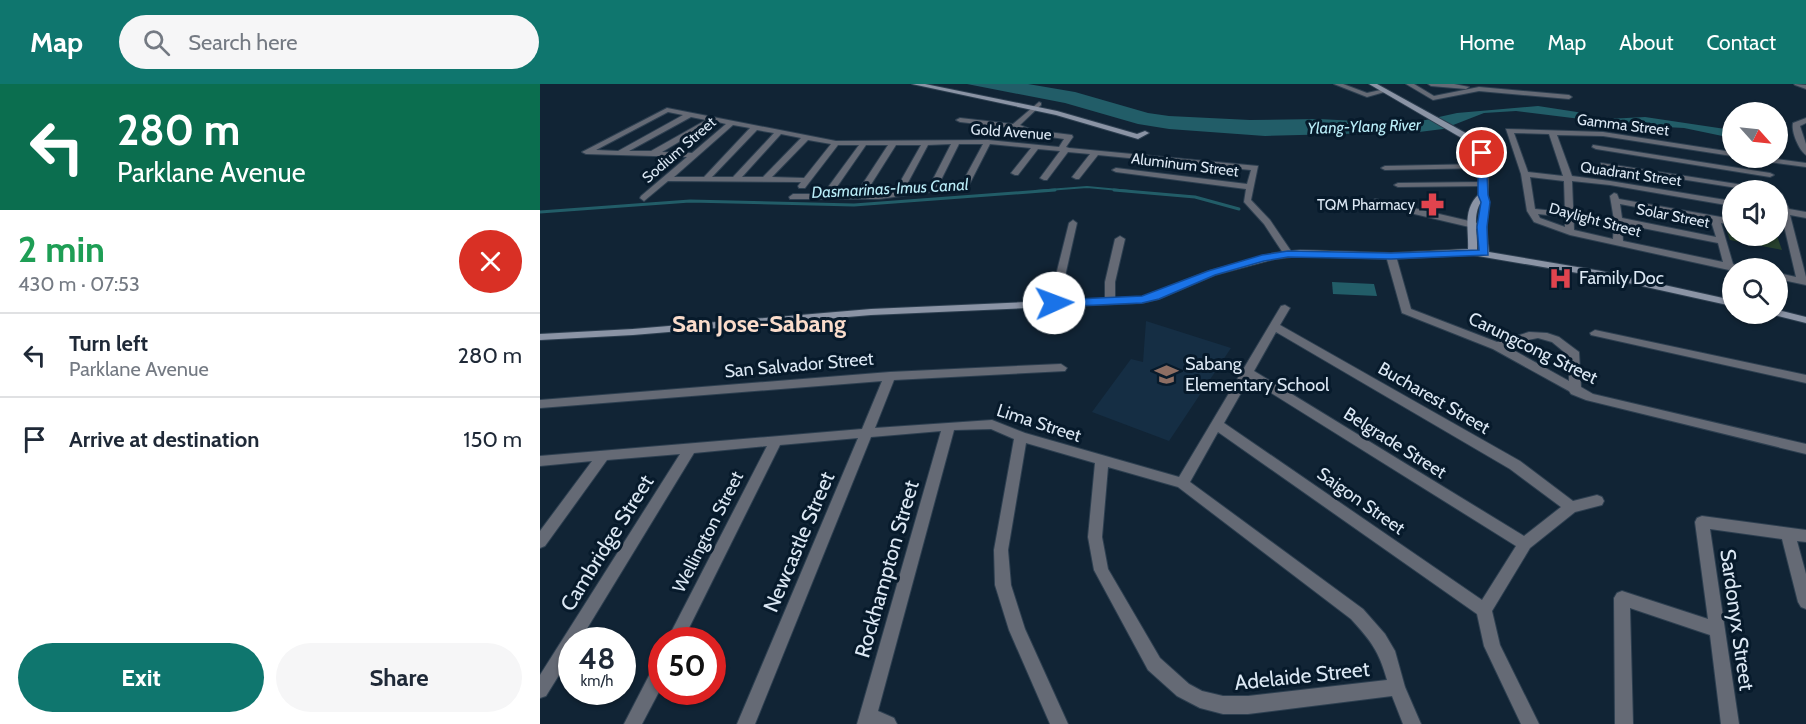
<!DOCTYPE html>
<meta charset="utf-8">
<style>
:root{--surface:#fff;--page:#f6f6f7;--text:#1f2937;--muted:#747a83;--line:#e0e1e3;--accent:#0f766e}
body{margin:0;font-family:Cabin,sans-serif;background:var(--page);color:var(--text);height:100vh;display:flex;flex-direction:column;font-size:22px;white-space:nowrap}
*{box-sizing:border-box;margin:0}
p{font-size:20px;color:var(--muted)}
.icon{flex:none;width:33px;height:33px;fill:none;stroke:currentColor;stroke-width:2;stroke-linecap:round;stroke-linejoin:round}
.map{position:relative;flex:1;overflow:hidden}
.side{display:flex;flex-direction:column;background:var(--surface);width:540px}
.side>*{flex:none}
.hud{background:#0b6e4f;color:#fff;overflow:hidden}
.needle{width:39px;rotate:117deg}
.fabs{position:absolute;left:1182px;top:18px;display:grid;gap:12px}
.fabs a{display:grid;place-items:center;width:66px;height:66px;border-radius:50%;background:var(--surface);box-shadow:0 2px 4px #0004;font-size:30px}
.speed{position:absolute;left:18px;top:543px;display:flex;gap:12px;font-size:30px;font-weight:700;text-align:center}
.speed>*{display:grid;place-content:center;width:78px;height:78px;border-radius:50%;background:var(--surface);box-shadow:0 2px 4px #0004;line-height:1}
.speed small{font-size:15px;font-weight:400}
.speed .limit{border:9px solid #d22;background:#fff;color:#111}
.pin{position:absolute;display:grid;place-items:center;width:51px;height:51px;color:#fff;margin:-26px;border:3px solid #fff;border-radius:50%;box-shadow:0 2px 6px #0007}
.me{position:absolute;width:66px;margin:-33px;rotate:88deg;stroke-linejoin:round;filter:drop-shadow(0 0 4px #0008)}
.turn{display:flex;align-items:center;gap:21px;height:126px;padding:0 18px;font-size:27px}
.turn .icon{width:78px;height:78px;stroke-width:2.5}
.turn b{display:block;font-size:42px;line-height:51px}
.round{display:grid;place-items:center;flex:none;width:63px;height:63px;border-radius:32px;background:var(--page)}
.summary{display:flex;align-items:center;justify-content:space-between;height:102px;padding:0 18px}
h1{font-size:36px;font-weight:800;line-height:45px;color:#1e9e55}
.cta{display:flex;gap:12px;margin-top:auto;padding:12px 18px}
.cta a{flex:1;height:69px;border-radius:36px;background:var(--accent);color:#fff;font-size:24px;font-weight:800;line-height:69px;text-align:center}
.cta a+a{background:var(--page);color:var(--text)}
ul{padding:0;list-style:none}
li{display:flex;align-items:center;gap:18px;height:84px;padding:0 18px;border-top:2px solid var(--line)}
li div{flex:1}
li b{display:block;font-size:22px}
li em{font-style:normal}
header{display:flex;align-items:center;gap:36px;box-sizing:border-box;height:84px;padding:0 30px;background:var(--accent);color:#fff}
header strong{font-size:28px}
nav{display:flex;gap:33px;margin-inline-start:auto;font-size:21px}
.search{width:420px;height:54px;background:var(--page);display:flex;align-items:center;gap:15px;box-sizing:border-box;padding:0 21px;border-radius:33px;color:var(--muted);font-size:22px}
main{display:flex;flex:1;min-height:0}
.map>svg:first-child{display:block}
</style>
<header>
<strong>Map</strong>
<div class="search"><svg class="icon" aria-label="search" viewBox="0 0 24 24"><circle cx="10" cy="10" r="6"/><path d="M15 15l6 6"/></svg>Search here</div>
<nav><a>Home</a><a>Map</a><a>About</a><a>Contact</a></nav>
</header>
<main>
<section class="side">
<div class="hud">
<div class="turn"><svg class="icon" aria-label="left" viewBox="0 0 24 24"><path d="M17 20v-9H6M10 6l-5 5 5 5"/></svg><div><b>280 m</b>Parklane Avenue</div></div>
</div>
<div class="summary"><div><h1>2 min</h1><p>430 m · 07:53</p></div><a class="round" style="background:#d93025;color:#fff"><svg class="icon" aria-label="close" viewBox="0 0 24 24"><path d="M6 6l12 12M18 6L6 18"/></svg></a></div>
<ul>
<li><svg class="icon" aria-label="left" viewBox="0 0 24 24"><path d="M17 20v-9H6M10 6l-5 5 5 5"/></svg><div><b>Turn left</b><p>Parklane Avenue</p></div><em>280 m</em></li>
<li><svg class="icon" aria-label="arrive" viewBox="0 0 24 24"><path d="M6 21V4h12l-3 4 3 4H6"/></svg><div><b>Arrive at destination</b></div><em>150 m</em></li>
</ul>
<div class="cta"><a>Exit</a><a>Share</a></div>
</section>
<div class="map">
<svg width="1266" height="640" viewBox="0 0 1266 640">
<rect width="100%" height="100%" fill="#112435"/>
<polygon fill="#152e44" points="606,237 691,264 629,357 552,328 591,275 603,278"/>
<polygon fill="#27412e" points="1185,141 1192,143 1192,152 1237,152 1242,166 1190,156"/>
<g fill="#225d68">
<polygon points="427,0 488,0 535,8 608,29 629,32 710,36 779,35 854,39 881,37 917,29 998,22 1037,28 1053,34 1068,35 1105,33 1192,46 1192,54 1144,44 1089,41 976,27 944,29 903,45 879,48 725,52 629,45 598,40 525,19"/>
<polygon points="792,198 834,200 837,212 793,210"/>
</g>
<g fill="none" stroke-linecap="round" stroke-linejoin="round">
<polyline stroke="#225d68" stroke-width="2" points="495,107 547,103 590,107"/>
<g stroke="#225d68" stroke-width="3">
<polyline points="574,106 655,113 699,125"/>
<polyline points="0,128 150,117 314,121 515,106"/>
</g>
<defs>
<g id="street">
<polygon points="794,0 803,0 827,9 845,5 848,7 827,13"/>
<polygon points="866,0 874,0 894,12 939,3 1029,11 1032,13 1029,15 939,7 893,16"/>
<polygon points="888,0 914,0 929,3 926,5 891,2"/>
<polygon points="1254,0 1266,1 1266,5 1255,1"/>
<path d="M499,18L501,19V21L480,41L492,46L532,51L533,53L526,63L529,64L718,82L711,116L730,136L753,170L748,173L745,172L724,140L704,118L706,105L576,88L572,86L576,84L707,100L711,86L558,71L539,95H536L532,93L550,70L528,68L507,96H504L500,94L520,67L498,65L478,91H475L471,89L491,64L450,60L428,103L339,115H250L249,113L253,110H283L319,61H298L265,104H259L258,102L261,98L128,97L104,117L100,114L101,112L147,73L46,70L42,68L127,24L296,57L448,56L519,63L524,55L491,50L474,44L420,38L416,36L420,34L473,40ZM128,28L143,31L78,67L56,66ZM151,33L166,36L111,67H89ZM174,37L186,40L152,69L122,68ZM193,41L210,44L164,93H134ZM217,46L234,49L193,93H172ZM241,50L261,54L223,93H202ZM268,56L291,60L264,94L232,93ZM411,60L389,103L364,106L388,61ZM419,60H443L422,99L398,102ZM326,61H348L316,110H292ZM356,61H381L355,107L325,110Z"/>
<path d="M1266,34V39L1260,42L1266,60V71C1259,66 1251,48 1253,39Z"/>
<path d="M966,45L1063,48L1192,68V72L1063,52L1017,51L1032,92L1070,97L1192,117V122L1070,101L1032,97L1034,146L1073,155L1074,136L1070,112L1074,109L1077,110L1079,115L1192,135V141L1181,139L1193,180L1202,184L1189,186L1030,151L994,138L987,127L981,90ZM974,49L1009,50L1023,92L988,88ZM990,93L1024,97L1025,128L995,125ZM1080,120L1171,137L1176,153L1082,134ZM998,130L1025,133V143L1000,134ZM1082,140L1178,159L1183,178L1083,157Z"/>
<polygon points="1053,61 1230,89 1234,91 1230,93 1056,65 1052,63"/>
<polygon points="1210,74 1228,74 1266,79 1266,83 1214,76"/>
<polygon points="1061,79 1223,104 1227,106 1210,106 1064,83 1061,83"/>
<polygon points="943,80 946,80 946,84 845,86 841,84 845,82"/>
<polygon points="942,98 946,100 945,102 858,103 854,101 858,99"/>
<polygon points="1238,107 1242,110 1249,125 1266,128 1266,134 1250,131 1266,193 1266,201 1238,195 1238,189 1256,193 1241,129 1238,128 1238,124 1239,124"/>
<polygon points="835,115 942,140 946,143 942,146 832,120 831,118"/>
<polygon points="533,136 537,139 519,219 514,222 509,219 529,139"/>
<polygon points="580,152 585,155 575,198 575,217 570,220 565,217 565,198 575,155"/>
<path d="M851,169L856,172L871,225L957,258L989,248L1007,249L1019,253L1039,268L1041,303L1053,310L1266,360V370L1046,316L1031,310L1029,307L953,265L862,229L846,172ZM998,254L1012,258L1029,272V297L966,262L983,257Z"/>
<path d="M745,221L750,224L740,241L980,377L1033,417L1057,411L1062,413L1064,417L1062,421L1035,428L990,464L952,527L960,561L999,640H981L944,562L937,530L678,348L650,398L823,525L845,550L855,567L865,603L881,640H863L852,612L708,630H683L660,624L637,612L608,586L554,486L548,453L555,379L486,359L468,466L471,501L485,545L528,640H510L469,546L455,501L454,466L474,355L451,345L414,346L338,627L354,634L357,640H317L401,347L331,353L215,640H197L318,354L240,361L143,556H127L227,362L154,369L40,556H32V570L6,612L0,614V591L140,370L67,376L5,462L0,464V447L52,377L0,382V372L322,345L342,297L0,324V316L350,288L521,280L527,284L525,287L354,296L335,344L452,336L485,349L639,393L729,242L741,222ZM736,248L970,385L1021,423L984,452L714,287ZM709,295L976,462L942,516L684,339ZM568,383L638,403L811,535C831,557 839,567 847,596L708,612H683L662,607L649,600L620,574L568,485L562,453Z"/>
<polygon points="1055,246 1266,291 1266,299 1051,251 1050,249"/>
<polygon points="1162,432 1266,446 1266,458 1257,457 1266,490 1266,525 1261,523 1258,518 1242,455 1170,445 1199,640 1181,640 1170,551 1090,524 1093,640 1075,640 1074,514 1077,509 1082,507 1168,535 1155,438 1157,434"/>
<polygon points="122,576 122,602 102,640 84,640 116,578"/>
</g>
<g id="secondary">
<polygon points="372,0 385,0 517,27 597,50 605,47 609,49 598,55 516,31"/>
<path d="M829,0H837L931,52C935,56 941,60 944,66C952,81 946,126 947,145C947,152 948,160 949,168L1061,187L1192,216V222L1061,193L932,171L851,175L760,172L735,175L675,191L619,215L602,219L331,231L93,251L0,256V250L93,245L331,225L602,213L669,187L734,169L760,166L851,169L928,165C929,145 922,126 939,110V74L936,66L925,56ZM941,118L938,143L939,166H937C938,150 932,132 941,118Z"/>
<polygon points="1238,226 1266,233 1266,239 1234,231 1233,230 1238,230"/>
</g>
</defs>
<use href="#street" stroke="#2d3f50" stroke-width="2"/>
<use href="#secondary" stroke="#2d3f50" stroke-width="2"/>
<use href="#street" fill="#656a75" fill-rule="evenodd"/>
<use href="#secondary" fill="#8b94a5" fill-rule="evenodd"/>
</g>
<polygon fill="#1a73e8" stroke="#114b97" stroke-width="1.5" points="942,66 946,69 948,111 950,118 947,143 948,171 851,175 748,173 724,177 675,191 619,215 602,219 514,223 508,219 514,216 602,212 668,187 722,171 748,167 851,169 939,166 937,143 941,118 938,111 938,69"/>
<defs>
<symbol id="pharmacy-bare" viewBox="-9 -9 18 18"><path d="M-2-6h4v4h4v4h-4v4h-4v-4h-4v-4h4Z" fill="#e0444e" stroke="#071a2b" stroke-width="2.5" paint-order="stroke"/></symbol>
<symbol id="hospital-bare" viewBox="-9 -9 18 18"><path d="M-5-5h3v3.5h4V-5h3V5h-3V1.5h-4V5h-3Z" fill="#e0444e" stroke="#071a2b" stroke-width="2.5" paint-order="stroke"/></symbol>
<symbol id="school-bare" viewBox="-9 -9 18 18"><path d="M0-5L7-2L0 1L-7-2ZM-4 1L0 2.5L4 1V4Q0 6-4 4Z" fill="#8d6e63" stroke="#071a2b" stroke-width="2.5" paint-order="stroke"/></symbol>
</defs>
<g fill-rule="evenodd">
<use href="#pharmacy-bare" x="876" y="104" width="33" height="33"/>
<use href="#hospital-bare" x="1004" y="178" width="33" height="33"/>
<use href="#school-bare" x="610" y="274" width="33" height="33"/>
</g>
<g text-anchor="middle" stroke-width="6" stroke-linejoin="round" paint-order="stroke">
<g font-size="15" fill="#dce8f4" stroke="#071a2b">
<text transform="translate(1083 41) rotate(7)" y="5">Gamma Street</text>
<text transform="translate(471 48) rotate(4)" y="5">Gold Avenue</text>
<text transform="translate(139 66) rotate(-41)" y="5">Sodium Street</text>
<text transform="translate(645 81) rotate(7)" y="5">Aluminum Street</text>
<text transform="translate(1091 90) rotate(8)" y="5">Quadrant Street</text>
<text transform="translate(1133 132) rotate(11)" y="5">Solar Street</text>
<text transform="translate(1055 136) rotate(15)" y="5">Daylight Street</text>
</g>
<g font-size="15" fill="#dce8f4" stroke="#071a2b" text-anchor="end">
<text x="875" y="126">TQM Pharmacy</text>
</g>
<g font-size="16" font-style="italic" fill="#b9edf8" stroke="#071a2b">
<text transform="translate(824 42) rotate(-2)" y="6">Ylang-Ylang River</text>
<text transform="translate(350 104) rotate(-3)" y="6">Dasmarinas-Imus Canal</text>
</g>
<g font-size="18" fill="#dce8f4" stroke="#071a2b" text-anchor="start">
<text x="1039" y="200">Family Doc</text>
<text x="645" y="286">Sabang<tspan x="645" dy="21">Elementary School</tspan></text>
</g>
<g font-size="18" fill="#dce8f4" stroke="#071a2b">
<text transform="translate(993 264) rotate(26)" y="6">Carungcong Street</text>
<text transform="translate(259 281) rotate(-5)" y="6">San Salvador Street</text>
<text transform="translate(894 314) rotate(30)" y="6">Bucharest Street</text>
<text transform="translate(499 339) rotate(18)" y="6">Lima Street</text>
<text transform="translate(855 359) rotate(32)" y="6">Belgrade Street</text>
<text transform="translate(821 417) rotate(35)" y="6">Saigon Street</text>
<text transform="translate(168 448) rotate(-63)" y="6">Wellington Street</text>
</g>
<g font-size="21" fill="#dce8f4" stroke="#071a2b">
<text transform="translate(259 458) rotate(-67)" y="7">Newcastle Street</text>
<text transform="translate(67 459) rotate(-58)" y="7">Cambridge Street</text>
<text transform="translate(347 485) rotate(-74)" y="7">Rockhampton Street</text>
<text transform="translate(1197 536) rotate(82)" y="7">Sardonyx Street</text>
<text transform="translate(762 592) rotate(-6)" y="7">Adelaide Street</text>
</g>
<g font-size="24" font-weight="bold" fill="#fadccb" stroke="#071a2b">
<text x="219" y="248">San Jose-Sabang</text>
</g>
</g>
</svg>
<div class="fabs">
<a><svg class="needle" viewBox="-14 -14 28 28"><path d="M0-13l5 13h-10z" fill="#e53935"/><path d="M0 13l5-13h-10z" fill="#747a83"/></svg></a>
<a><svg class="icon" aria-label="sound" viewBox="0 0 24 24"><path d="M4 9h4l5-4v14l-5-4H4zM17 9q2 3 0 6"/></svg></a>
<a><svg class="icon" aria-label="search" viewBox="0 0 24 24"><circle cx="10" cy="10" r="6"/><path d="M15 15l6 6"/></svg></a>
</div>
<div class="speed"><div>48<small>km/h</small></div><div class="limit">50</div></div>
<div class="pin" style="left:942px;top:69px;background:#d93025"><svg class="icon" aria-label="arrive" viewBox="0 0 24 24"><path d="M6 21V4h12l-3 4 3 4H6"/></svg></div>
<svg class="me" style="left:514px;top:219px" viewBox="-20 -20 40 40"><circle r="19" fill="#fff"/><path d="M0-13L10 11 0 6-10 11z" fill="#1a73e8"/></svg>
</div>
</main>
